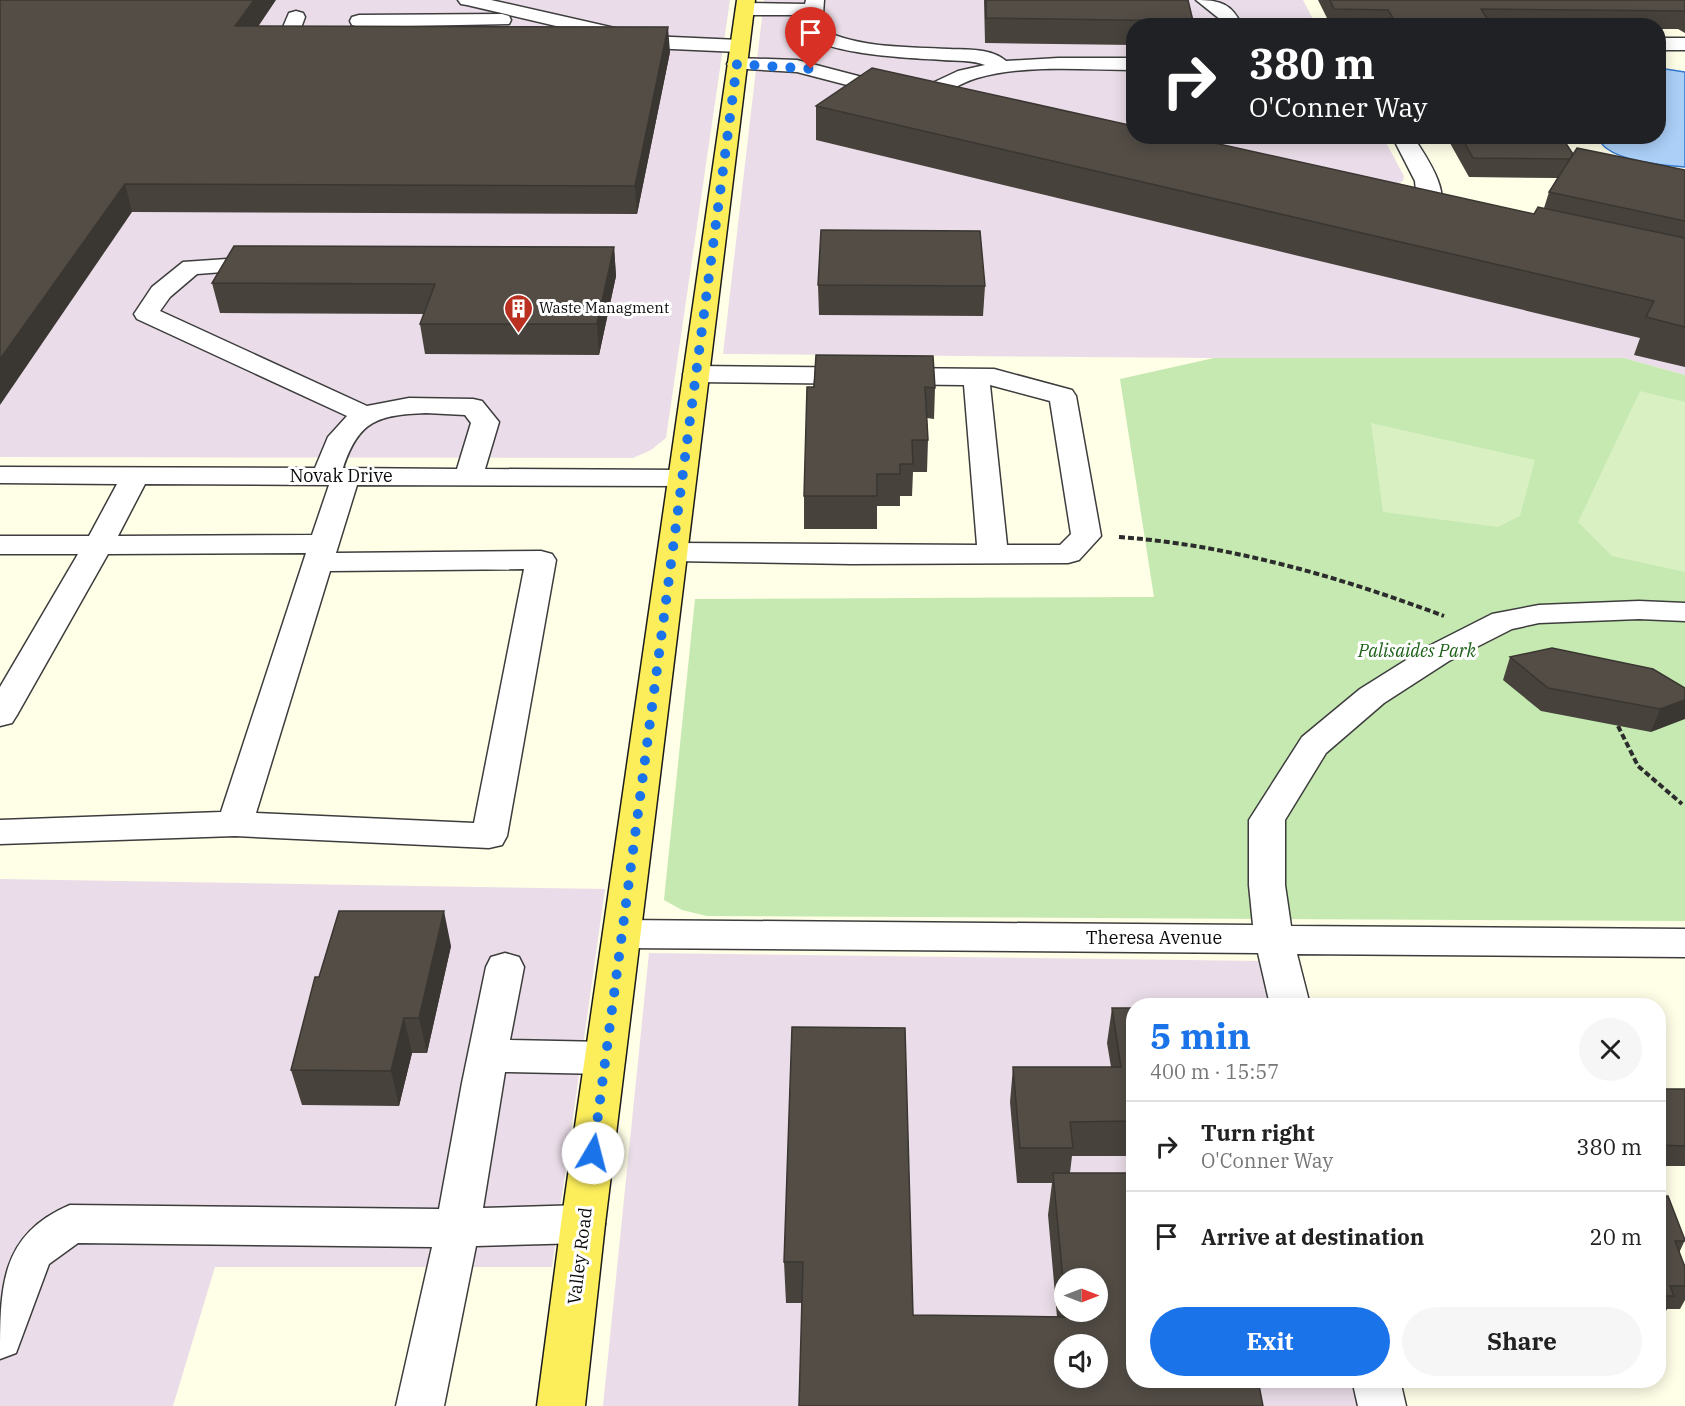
<!DOCTYPE html>
<meta charset="utf-8">
<style>
:root{--surface:#fff;--page:#f6f6f6;--text:#222;--muted:#767676;--line:#e0e0e0;--accent:#1a73e8}
body{margin:0;font-family:"IBM Plex Serif",serif;background:var(--page);color:var(--text);height:100vh;display:flex;flex-direction:column;font-size:22px;white-space:nowrap}
*{box-sizing:border-box;margin:0}
p{font-size:20px;color:var(--muted)}
.icon{flex:none;width:33px;height:33px;fill:none;stroke:currentColor;stroke-width:2;stroke-linecap:round;stroke-linejoin:round}
.map{position:relative;flex:1;overflow:hidden}
.side{position:absolute;left:1126px;top:998px;width:540px;height:390px;display:flex;flex-direction:column;background:var(--surface);border-radius:24px;box-shadow:0 3px 15px #0003}
.side>*{flex:none}
.guide{position:absolute;left:1126px;top:18px;width:540px;height:126px;border-radius:24px;box-shadow:0 3px 15px #0003;background:#202124;color:#fff;overflow:hidden}
.needle{width:39px;rotate:90deg}
.tools{position:absolute;left:1054px;top:1268px;display:grid;gap:12px}
.tools a{display:grid;place-items:center;width:54px;height:54px;border-radius:50%;background:var(--surface);box-shadow:0 3px 15px #0003;font-size:30px}
.pin{position:absolute;display:grid;place-items:center;width:51px;height:51px;color:#fff;margin:-62px -26px;border-radius:50% 50% 50% 0;rotate:-45deg;box-shadow:0 0 6px #0007}
.pin .icon{rotate:45deg}
.me{position:absolute;width:66px;margin:-33px;rotate:8deg;stroke-linejoin:round;filter:drop-shadow(0 0 4px #0008)}
.turn{display:flex;align-items:center;gap:21px;height:126px;padding:0 24px;font-size:27px}
.turn .icon{width:78px;height:78px;stroke-width:2.5}
.turn b{display:block;font-size:42px;line-height:51px}
.round{display:grid;place-items:center;flex:none;width:63px;height:63px;border-radius:32px;background:var(--page)}
.head{display:flex;align-items:center;justify-content:space-between;height:102px;padding:0 24px}
h1{font-size:36px;font-weight:700;line-height:45px;color:var(--accent)}
.button{display:flex;gap:12px;margin-top:auto;padding:12px 24px}
.button a{flex:1;height:69px;border-radius:36px;background:var(--accent);color:#fff;font-size:24px;font-weight:700;line-height:69px;text-align:center}
.button a+a{background:var(--page);color:var(--text)}
ul{padding:0;list-style:none}
li{display:flex;align-items:center;gap:18px;height:90px;padding:0 24px;border-top:2px solid var(--line)}
li div{flex:1}
li b{display:block;font-size:22px}
li em{font-style:normal}
.map>svg:first-child{display:block}
</style>
<div class="map">
<svg width="1685" height="1406" viewBox="0 0 1685 1406">
<rect width="100%" height="100%" fill="#fffee7"/>
<g fill="#eadde9" fill-rule="evenodd">
<polygon points="0,0 730,0 666,438 651,450 633,458 0,457"/>
<polygon points="764,0 1303,0 1316,25 1134,26 1134,136 1383,137 1404,176 1403,181 1395,186 1685,278 1685,375 1624,358 1214,358 723,354"/>
<polygon points="0,879 605,889 552,1267 215,1267 173,1406 0,1406"/>
<path d="M649,953L1260,961L1270,1005H1134V1380H1353L1359,1406H603ZM1065,1278H1098V1311H1065ZM1065,1344H1098V1377H1065Z"/>
</g>
<polygon fill="#c5e9b1" points="1214,358 1624,358 1685,375 1685,921 707,916 682,910 664,900 695,599 1154,597 1120,379"/>
<g fill="#d9f0c3">
<polygon points="1640,391 1685,402 1685,572 1612,556 1578,522"/>
<polygon points="1371,423 1535,460 1520,516 1498,527 1383,512"/>
</g>
<path fill="#abcff7" stroke="#3178cf" stroke-width="1.5" d="M1659,68L1685,72V167C1663,165 1624,162 1606,148C1602,145 1599,140 1597,137L1659,136Z"/>
<g fill="none" stroke-linecap="round" stroke-linejoin="round">
<defs>
<g id="minor">
<polygon points="458,0 491,0 650,36 739,40 746,42 749,46 746,50 739,52 650,48 467,5 461,4"/>
<path d="M806,0H824L822,29C855,48 911,47 949,49C968,50 991,48 1006,61L1058,58H1134V70C1083,70 1027,64 977,78C957,84 939,98 918,103L911,101L908,97L911,93L958,71L985,65C973,60 957,61 943,60C914,58 819,55 803,31L804,15H745L738,13L736,9L738,5L745,3L805,4Z"/>
<path d="M1196,0C1219,0 1232,3 1242,26H1223L1221,20Z"/>
<polygon points="296,11 303,13 305,17 298,36 322,38 325,42 322,46 315,48 280,45 277,41 289,13"/>
<polygon points="502,14 509,16 511,20 509,24 359,27 352,25 350,21 352,17 359,15"/>
<rect x="1659" y="38" width="26" height="12"/>
<polygon points="737,58 797,60 904,88 907,92 904,96 897,98 797,72 730,68 727,64 730,60"/>
<path d="M1392,136H1413C1425,156 1453,192 1437,216L1429,218L1421,216L1418,211L1415,181Z"/>
<path d="M269,256L277,258L281,263L277,268L197,274L170,297L160,311L367,406L409,398L473,399L482,401L499,422L485,469L682,470L692,472L696,478L692,484L682,486L357,485L336,553L541,551L552,554L556,560L507,836L502,845L489,848L235,836L0,844V820L221,812L306,553L108,554L17,715L12,723L0,726V687L78,554H0V536H89L117,484L0,483V467L315,468L328,437L347,416L137,319L134,314L152,287L183,262ZM426,413L465,415L471,423L457,469L343,468C359,420 378,415 426,413ZM145,484L329,485L312,535L118,536ZM524,569L474,823L256,813L330,571Z"/>
<path d="M696,366L994,369L1072,390L1076,396L1101,536L1079,560L1068,563L851,564L673,561L662,558L658,552L662,546L673,543L977,545L964,385L696,382L687,380L683,374L687,368ZM990,385L1050,401L1071,534L1060,545H1007Z"/>
<polygon points="1639,601 1685,603 1685,621 1639,619 1539,623 1512,629 1449,661 1384,703 1326,753 1285,820 1285,885 1291,926 1685,929 1685,957 1297,954 1310,1005 1270,1005 1258,953 622,948 609,944 603,934 609,924 622,920 1253,925 1249,885 1249,820 1302,737 1360,689 1427,647 1492,614 1539,605"/>
<path d="M505,953L519,957L524,967L510,1040L605,1042L619,1047L625,1058L619,1069L605,1074L505,1072L483,1208L583,1205L599,1211L605,1224L599,1237L583,1243L476,1246L444,1406H396L432,1247L78,1243L49,1264L16,1353L0,1359C0,1286 0,1235 70,1205L439,1209L462,1083L486,967L491,957Z"/>
<polygon points="1352,1380 1400,1380 1406,1406 1358,1406"/>
</g>
<polygon id="major" points="737,0 755,0 605,1224 585,1406 537,1406 561,1224"/>
</defs>
<use href="#minor" stroke="#3d3d3d" stroke-width="3"/>
<use href="#major" stroke="#1b1b1b" stroke-width="3"/>
<polyline stroke="#2c2c2c" stroke-width="3" stroke-dasharray="4.5 2" stroke-linecap="butt" points="1119,537 1123,537"/>
<g stroke="#2c2c2c" stroke-width="4" stroke-dasharray="6 3" stroke-linecap="butt">
<path d="M1119,537C1230,545 1340,577 1444,616"/>
<polyline points="1618,726 1638,766 1682,804"/>
</g>
<use href="#minor" fill="#fff" fill-rule="evenodd"/>
<use href="#major" fill="#fced5a" fill-rule="evenodd"/>
</g>
<g fill="#47423c" fill-rule="evenodd">
<polygon points="0,0 258,26 670,52 637,214 132,212"/>
<polygon points="984,0 1188,0 1193,21 1193,26 1134,26 1134,45 985,43"/>
<polygon points="1318,0 1685,0 1685,33 1678,29 1659,29 1659,26 1331,26"/>
<polygon points="816,106 1534,214 1544,208 1549,192 1557,178 1469,177 1446,136 1561,136 1573,154 1685,170 1685,367 1634,355 1640,338 816,140"/>
<polygon points="614,247 616,276 599,355 425,354 420,324 424,314 220,313 212,283"/>
<polygon points="818,285 985,286 983,316 819,315"/>
<polygon points="816,355 935,388 934,419 927,418 928,440 927,472 913,472 912,496 900,496 900,506 877,506 877,529 804,529 804,496"/>
<polygon points="1510,657 1685,688 1651,732 1541,711 1503,680"/>
<polygon points="451,946 427,1053 412,1053 399,1106 302,1105 291,1070 319,977"/>
<path d="M1112,1008H1134V1156H1072L1070,1173L1134,1380L802,1303H786L784,1262L792,1027L913,1315L1057,1317L1048,1215L1052,1183H1017L1010,1102L1013,1067H1111L1107,1043ZM1065,1278L1098,1311H1065Z"/>
<rect x="1659" y="1089" width="26" height="77"/>
<polygon points="1659,1196 1685,1240 1679,1253 1685,1267 1685,1300 1680,1309 1667,1309 1662,1320 1659,1320"/>
</g>
<g fill="#3a3631">
<polygon points="254,0 276,0 241,52 235,26"/>
<polygon points="668,27 670,52 637,214 635,186"/>
<polygon points="125,184 132,212 0,405 0,359"/>
<polygon points="614,247 616,276 599,355 597,324"/>
<polygon points="1685,700 1685,719 1651,732 1660,709"/>
<polygon points="444,911 451,946 427,1053 419,1018"/>
<polygon points="404,1018 412,1053 399,1106 391,1071"/>
</g>
<g fill="#534d46" stroke="#3a3631" stroke-width="1.5" fill-rule="evenodd">
<polygon points="0,0 254,0 235,26 668,27 635,186 125,184 0,359"/>
<polygon points="986,0 1188,0 1193,21 986,18"/>
<polygon points="1330,0 1685,0 1685,12 1683,11 1481,9 1492,26 1398,26 1388,10 1334,9"/>
<polygon points="872,68 1134,126 1134,136 1183,136 1534,214 1538,207 1685,238 1685,327 1646,317 1654,301 816,106"/>
<polygon points="1461,136 1561,136 1573,154 1570,159 1473,158"/>
<polygon points="1577,148 1685,170 1685,221 1549,192"/>
<polygon points="821,230 980,231 985,286 818,285"/>
<polygon points="234,246 614,247 597,324 420,324 435,284 212,283"/>
<polygon points="816,355 933,356 935,388 925,387 928,440 912,440 913,464 900,464 900,474 877,474 877,496 804,496 807,387 814,387"/>
<polygon points="1552,648 1653,669 1685,688 1685,700 1660,709 1548,688 1510,657"/>
<polygon points="339,911 444,911 419,1018 404,1018 391,1071 291,1070 315,977 319,977"/>
<polygon points="1112,1008 1134,1008 1134,1121 1070,1122 1073,1148 1020,1148 1013,1067 1121,1067"/>
<path d="M792,1027L905,1028L913,1315L1066,1317V1311H1098V1278H1065V1301L1053,1173H1134V1380H1258L1263,1406H799L803,1262H784ZM1065,1344H1098V1377H1065Z"/>
<polygon points="1659,1089 1685,1089 1685,1146 1659,1145"/>
<polygon points="1659,1196 1668,1196 1685,1240 1685,1241 1675,1241 1685,1267 1685,1286 1670,1286 1674,1296 1659,1296"/>
</g>
<g fill="none" stroke-linecap="round" stroke-linejoin="round">
<polyline stroke="#1a73e8" stroke-width="10" stroke-dasharray="0 18" points="593,1153 737,64 811,69"/>
</g>
<defs>
<symbol id="building-pin" viewBox="-11 -11 22 30"><path d="M0 17L-7.5 6A9.5 9.5 0 1 1 7.5 6Z" fill="#bb3121" stroke="#fff"/><path d="M-4-6H4V6H1V3H-1V6H-4ZM-2.5-4.3h1.7v1.8h-1.7ZM.8-4.3h1.7v1.8H.8ZM-2.5-1h1.7V.8h-1.7ZM.8-1h1.7V.8H.8Z" fill="#fff"/></symbol>
</defs>
<g fill-rule="evenodd">
<use href="#building-pin" x="502" y="292" width="33" height="45"/>
</g>
<g text-anchor="middle" stroke-width="6" stroke-linejoin="round" paint-order="stroke">
<g font-size="15" fill="#0a0a0a" stroke="#fff" text-anchor="start">
<text x="539" y="313">Waste Managment</text>
</g>
<g font-size="18" fill="#0a0a0a" stroke="#fff">
<text x="341" y="482">Novak Drive</text>
<text x="1154" y="944">Theresa Avenue</text>
<text transform="translate(580 1256) rotate(-83)" y="6">Valley Road</text>
</g>
<g font-size="18" font-style="italic" fill="#1e611a" stroke="#fff">
<text x="1417" y="657">Palisaides Park</text>
</g>
</g>
</svg>
<div class="tools">
<a><svg class="needle" viewBox="-14 -14 28 28"><path d="M0-13l5 13h-10z" fill="#e53935"/><path d="M0 13l5-13h-10z" fill="#767676"/></svg></a>
<a><svg class="icon" aria-label="sound" viewBox="0 0 24 24"><path d="M4 9h4l5-4v14l-5-4H4zM17 9q2 3 0 6"/></svg></a>
</div>
<div class="pin" style="left:811px;top:69px;background:#d93025"><svg class="icon" aria-label="arrive" viewBox="0 0 24 24"><path d="M6 21V4h12l-3 4 3 4H6"/></svg></div>
<svg class="me" style="left:593px;top:1153px" viewBox="-20 -20 40 40"><circle r="19" fill="#fff"/><path d="M0-13L10 11 0 6-10 11z" fill="#1a73e8"/></svg>
<div class="guide">
<div class="turn"><svg class="icon" aria-label="right" viewBox="0 0 24 24"><path d="M7 20v-9h11M14 6l5 5-5 5"/></svg><div><b>380 m</b>O'Conner Way</div></div>
</div>
<section class="side">
<div class="head"><div><h1>5 min</h1><p>400 m · 15:57</p></div><a class="round"><svg class="icon" aria-label="close" viewBox="0 0 24 24"><path d="M6 6l12 12M18 6L6 18"/></svg></a></div>
<ul>
<li><svg class="icon" aria-label="right" viewBox="0 0 24 24"><path d="M7 20v-9h11M14 6l5 5-5 5"/></svg><div><b>Turn right</b><p>O'Conner Way</p></div><em>380 m</em></li>
<li><svg class="icon" aria-label="arrive" viewBox="0 0 24 24"><path d="M6 21V4h12l-3 4 3 4H6"/></svg><div><b>Arrive at destination</b></div><em>20 m</em></li>
</ul>
<div class="button"><a>Exit</a><a>Share</a></div>
</section>
</div>
